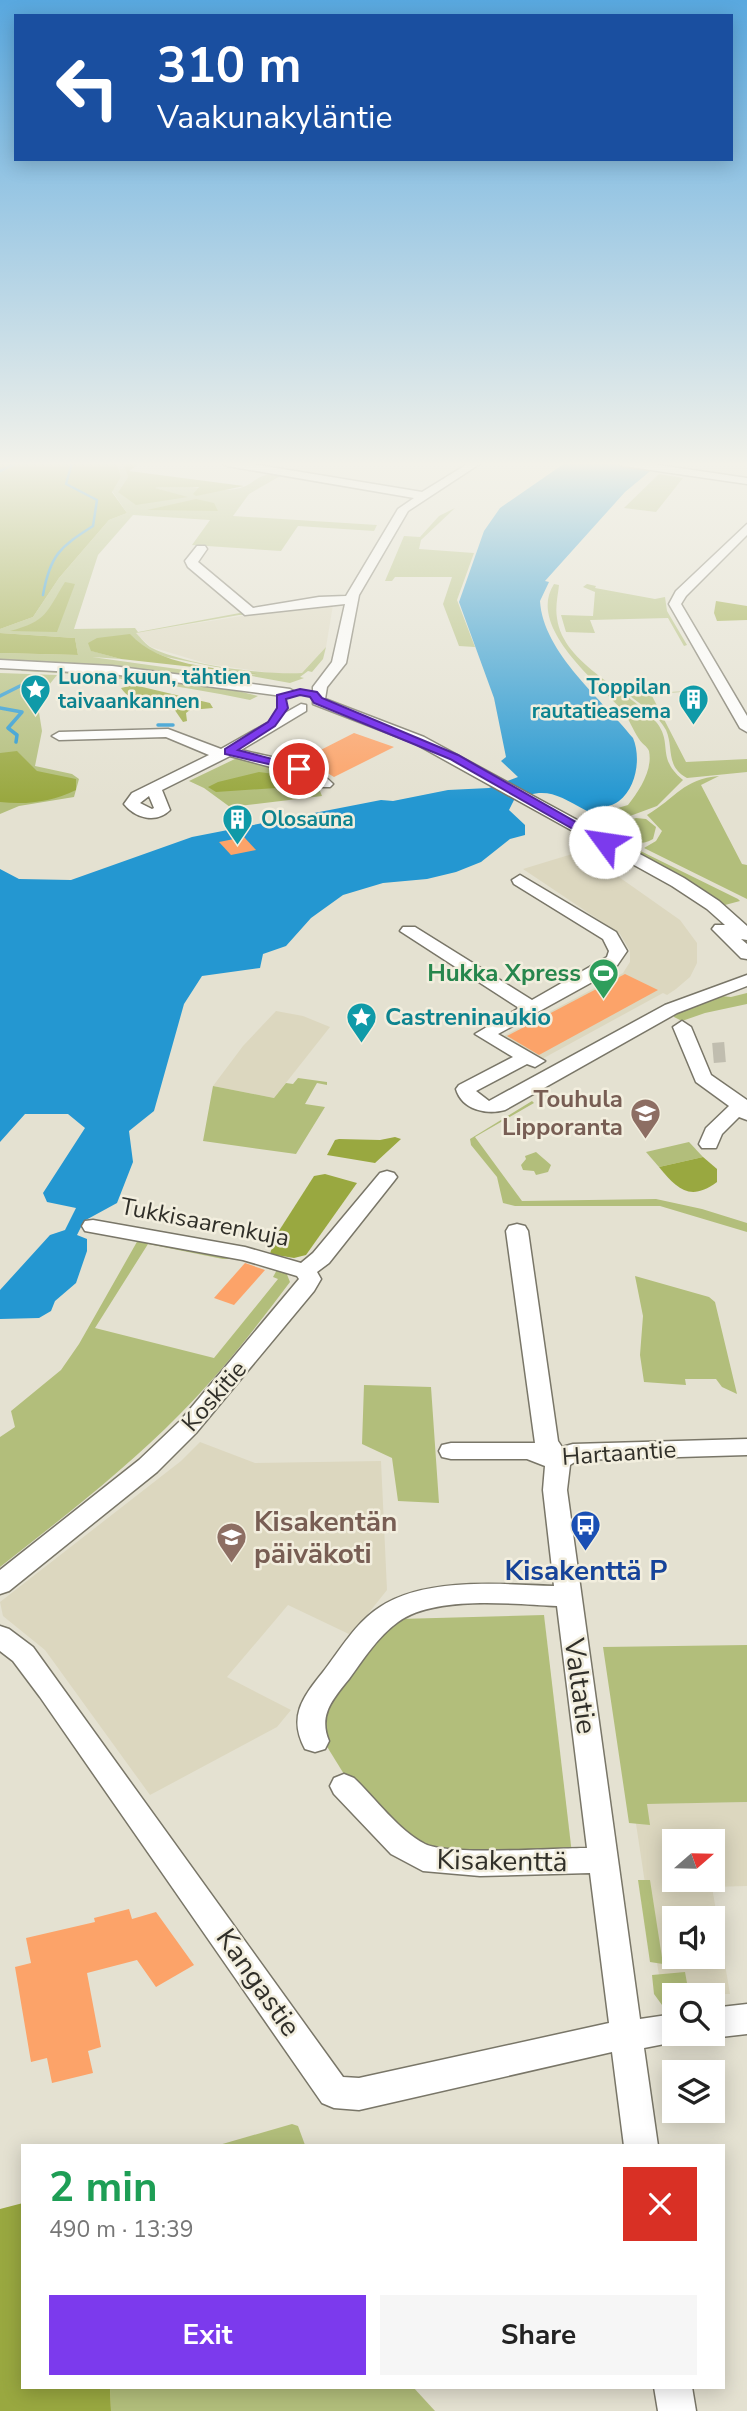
<!DOCTYPE html>
<meta charset="utf-8">
<style>
:root{--surface:#fff;--page:#f6f6f6;--text:#222;--muted:#767676;--accent:#7c3aed}
body{margin:0;font-family:"Nunito Sans",sans-serif;background:var(--page);color:var(--text);height:100vh;display:flex;flex-direction:column;font-size:26px;white-space:nowrap}
*{box-sizing:border-box;margin:0}
p{font-size:23px;color:var(--muted)}
.icon{flex:none;width:38px;height:38px;fill:none;stroke:currentColor;stroke-width:2;stroke-linecap:round;stroke-linejoin:round}
.map{position:relative;flex:1;overflow:hidden}
.panel{position:absolute;left:21px;top:2144px;width:704px;height:245px;display:flex;flex-direction:column;background:var(--surface);border-radius:0px;box-shadow:0 4px 18px #0003}
.panel>*{flex:none}
.top-card{position:absolute;left:14px;top:14px;width:719px;height:147px;border-radius:0px;box-shadow:0 4px 18px #0003;background:#1a4fa0;color:#fff;overflow:hidden}
.needle{width:46px;rotate:70deg}
.tools{position:absolute;left:662px;top:1829px;display:grid;gap:14px}
.tools a{display:grid;place-items:center;width:63px;height:63px;border-radius:0px;background:var(--surface);box-shadow:0 4px 18px #0003;font-size:35px}
.pin{position:absolute;display:grid;place-items:center;width:60px;height:60px;color:#fff;margin:-30px;border:4px solid #fff;border-radius:50%;box-shadow:0 2px 7px #0007}
.me{position:absolute;width:77px;margin:-38px;rotate:301deg;stroke-linejoin:round;filter:drop-shadow(0 0 5px #0008)}
.turn{display:flex;align-items:center;gap:24px;height:147px;padding:0 28px;font-size:32px}
.turn .icon{width:91px;height:91px;stroke-width:2.5}
.turn b{display:block;font-size:49px;line-height:60px}
.round{display:grid;place-items:center;flex:none;width:74px;height:74px;border-radius:0px;background:var(--page)}
.summary{display:flex;align-items:center;justify-content:space-between;height:119px;padding:0 28px}
h1{font-size:42px;font-weight:700;line-height:52px;color:#1e9e55}
.button{display:flex;gap:14px;margin-top:auto;padding:14px 28px}
.button a{flex:1;height:80px;border-radius:0px;background:var(--accent);color:#fff;font-size:28px;font-weight:700;line-height:80px;text-align:center}
.button a+a{background:var(--page);color:var(--text)}
.map>svg:first-child{display:block}
</style>
<div class="map">
<svg width="747" height="2411" viewBox="0 0 747 2411">
<rect width="100%" height="100%" fill="#e4e1d1"/>
<g fill="#dcd7bf" fill-rule="evenodd">
<polygon points="310,605 333,605 326,647 302,673 278,674 208,664 151,647 135,633"/>
<polygon points="582,851 680,920 697,943 697,963 690,977 676,989 667,995 663,993 542,1059 502,1037 623,973 630,962 630,951 620,934 523,869"/>
<polygon points="276,1011 303,1016 330,1027 274,1098 213,1086 243,1046"/>
<polygon points="200,1442 255,1463 381,1461 387,1590 351,1635 288,1605 227,1677 291,1710 277,1727 150,1795 45,1650 3,1616 0,1602 181,1461"/>
<path d="M747,1802V1886L712,1887L730,1994L674,1995L663,2002L633,1804ZM674,1841H712V1880H674ZM674,1918H712V1956H674Z"/>
</g>
<g fill="#b2be7b">
<path d="M117,463H123L128,477L118,492L186,497L154,488C181,481 209,493 236,489C256,486 255,471 282,475L249,494L233,516L377,525L374,531L298,526L281,551L192,545L210,520L133,515L98,555L74,629L135,628L138,632L245,612L249,615H239L136,633C141,638 146,645 152,648C186,665 264,675 302,673L326,647L323,659L312,672L308,671L300,677L304,678L290,683L219,670L256,675L166,657L143,648L92,651L121,659L92,657L213,674L266,687L115,667L0,661V653L78,655L75,638L0,633V629L33,617L59,578L109,520L127,513L112,491L121,477Z"/>
<polygon points="659,474 683,478 656,512 624,508"/>
<polygon points="455,508 421,540 419,549 474,553 457,600 475,647 459,646 443,604 452,577 395,577 392,581 385,581 404,536 420,537 439,516"/>
<path d="M554,584L559,585C558,595 555,607 557,618C563,666 631,690 657,723C673,744 656,758 683,780L657,806L603,826L587,817L628,805C639,791 653,770 649,751C647,746 642,744 639,739C633,730 629,719 623,711C598,683 526,627 554,584Z"/>
<polygon points="587,584 596,586 595,588 655,599 665,597 667,611 687,645 684,646 668,618 590,620 595,633 566,632 561,615 593,616 595,592 583,587"/>
<path d="M22,669H73L218,686L258,696L250,700C174,684 98,674 21,671Z"/>
<polygon points="0,673 57,675 37,700 42,731 35,766 72,774 79,779 74,797 19,806 0,814"/>
<path d="M712,690L651,694L686,762L747,759V772L687,778C665,766 674,748 666,730C658,715 643,706 630,696L648,693Z"/>
<polygon points="239,757 296,771 316,781 322,796 230,807 204,788 189,781"/>
<path d="M719,776L701,785L742,864L747,865V899L644,848L656,841L662,831L647,815C676,798 683,779 719,776Z"/>
<path d="M636,818L646,819L656,827L653,839C637,848 621,842 611,827Z"/>
<polygon points="608,835 738,899 740,901 725,905 716,898 712,899 603,836"/>
<polygon points="747,993 747,1004 705,1013 682,1021 674,1017 674,1014 721,996 731,997"/>
<polygon points="298,1078 327,1082 327,1085 317,1083 305,1104 325,1107 296,1154 203,1141 213,1086 274,1098 286,1083 293,1084"/>
<polygon points="532,1101 534,1103 475,1137 522,1201 656,1199 702,1209 747,1223 747,1232 660,1206 515,1206 503,1203 497,1177 471,1145 470,1139"/>
<polygon points="689,1142 703,1157 659,1167 646,1152"/>
<polygon points="536,1152 551,1165 548,1172 536,1175 534,1171 523,1170 521,1165 526,1159 525,1156"/>
<path d="M138,1240L233,1257L232,1259H223L148,1244L95,1328L214,1358L278,1279L273,1277L278,1268L286,1272L290,1282C256,1327 220,1374 180,1414C125,1470 62,1518 0,1567V1437L15,1427L11,1411L61,1370L79,1344Z"/>
<polygon points="635,1276 709,1297 715,1302 737,1394 722,1387 716,1379 685,1379 686,1385 644,1382 640,1355 643,1316"/>
<polygon points="364,1385 431,1387 439,1503 398,1501 392,1458 362,1444"/>
<polygon points="544,1615 572,1854 479,1856 420,1847 347,1779 326,1745 320,1717 378,1635 399,1619"/>
<polygon points="747,1645 747,1802 647,1804 650,1825 629,1823 603,1647"/>
<polygon points="638,1880 650,1880 663,1964 650,1962"/>
<polygon points="685,1972 687,1983 697,1983 700,1995 674,1995 674,2005 662,2005 654,1994 652,1975"/>
<polygon points="292,2124 298,2126 305,2145 219,2145"/>
<polygon points="110,2387 413,2387 435,2411 111,2411"/>
</g>
<g fill="#99a840">
<polygon points="0,463 117,463 121,477 112,492 127,513 109,520 59,578 33,617 0,629"/>
<polygon points="123,463 140,463 129,471 244,486 196,496 193,494 199,487 159,487 155,488 188,497 136,505 118,492 128,477"/>
<polygon points="196,499 214,503 218,511 147,510"/>
<path d="M65,582L75,584L57,632L10,631C47,621 46,613 65,582Z"/>
<polygon points="716,601 747,606 747,620 717,621 714,613"/>
<polygon points="0,633 75,638 78,655 0,653"/>
<path d="M130,634C160,667 215,667 257,674L121,659L91,651L88,643L97,638Z"/>
<path d="M134,685L210,703L213,708L190,710L186,713L187,721L183,722L172,706C155,704 131,704 121,688Z"/>
<path d="M17,751L37,771L76,779V790C51,802 27,805 0,802V753Z"/>
<polygon points="259,772 290,776 307,786 216,792 208,787 218,782"/>
<polygon points="395,1137 401,1139 375,1163 327,1155 335,1140 339,1139 380,1140"/>
<path d="M703,1157L717,1169V1182C690,1202 677,1189 659,1167Z"/>
<polygon points="325,1174 357,1183 306,1255 294,1258 270,1254 275,1237 314,1176"/>
<polygon points="23,2203 23,2387 110,2387 111,2411 0,2411 0,2209"/>
</g>
<path fill="#2497d1" d="M565,463H660L625,492L545,581L549,582L540,601C543,653 603,700 633,738C641,757 637,787 619,801C612,807 596,808 587,811C557,795 547,786 514,800L509,810L525,825V835L510,839L481,862L456,872L427,879L383,883L343,895L311,918L286,946L263,954L260,968L202,976L184,1004L154,1111L129,1131L133,1162L117,1203L84,1221L77,1235L87,1239V1251L76,1283L55,1301L51,1311L39,1318L0,1319V1290L50,1235L65,1230L76,1208L47,1202L43,1193L85,1128L68,1114H25L0,1142V869L19,879L71,880L192,837L381,800L393,801L448,790L489,788L518,777L501,761L506,757L494,698L459,602L484,531L500,508Z"/>
<g fill="none" stroke-linecap="round" stroke-linejoin="round">
<g stroke="#2497d1" stroke-width="2.5">
<polyline points="0,471 17,463"/>
<path d="M43,595C50,555 60,547 93,526L97,500L66,484L72,463"/>
<polyline points="16,688 22,685"/>
</g>
<g stroke="#2497d1" stroke-width="3.5">
<polyline points="0,696 20,686"/>
<polyline points="0,708 22,712 8,728 17,735 16,742"/>
<polyline points="158,725 173,725"/>
</g>
</g>
<g fill="#fca369">
<polygon points="354,733 394,747 334,777 316,766 299,761"/>
<polygon points="244,837 256,850 231,855 219,842"/>
<polygon points="625,974 658,990 539,1055 507,1036"/>
<polygon points="245,1263 265,1270 234,1305 214,1298"/>
<polygon points="129,1909 132,1919 156,1912 194,1965 156,1987 137,1960 87,1973 101,2047 88,2051 93,2073 52,2083 47,2058 31,2062 15,1967 31,1963 26,1938 95,1922 94,1918"/>
</g>
<g fill="none" stroke-linecap="round" stroke-linejoin="round">
<polyline stroke="#c0bdaf" stroke-width="20" stroke-dasharray="20 10" stroke-linecap="butt" points="713,1053 725,1052"/>
<defs>
<g id="minor">
<polygon points="222,463 246,463 422,492 469,463 481,463 408,511 359,595 346,663 327,687 325,699 424,737 684,878 719,901 747,926 747,940 741,939 747,944 747,959 741,958 712,929 715,925 725,925 707,909 672,886 414,743 313,704 313,687 332,662 345,604 245,615 188,567 185,561 197,546 205,546 207,549 198,562 253,608 319,597 346,596 398,509 414,498 227,466"/>
<polygon points="618,463 645,463 747,478 747,484 623,466"/>
<polygon points="747,524 747,535 686,596 681,604 747,716 747,732 740,728 669,604 676,591"/>
<polygon points="0,660 112,666 290,689 297,693 290,697 112,674 0,668"/>
<path d="M301,704L306,705V711L241,750C270,758 312,761 333,784L330,787H320L301,775L230,756L162,790L170,810C156,824 135,818 124,804L132,793L209,755L166,737L59,740L52,736L59,732L168,729L221,749ZM149,796L154,808L152,809L140,803Z"/>
<path d="M520,875L616,932L627,951L614,970L498,1034L545,1061L535,1067L527,1064L476,1091L489,1101L665,1005L747,975V986L677,1013L505,1110C487,1115 462,1110 456,1089L459,1085L513,1057L475,1034L519,1008L400,931L403,927H415L532,1000L607,957L609,951L603,939L514,884L512,880Z"/>
<polygon points="682,1021 691,1027 711,1075 747,1100 747,1120 739,1117 722,1134 716,1148 702,1148 699,1144 706,1128 729,1106 696,1082 673,1027"/>
<polygon points="387,1171 394,1173 397,1177 394,1181 329,1263 317,1272 321,1279 314,1291 196,1433 157,1472 9,1591 0,1594 0,1570 139,1460 180,1421 299,1279 297,1276 243,1260 85,1231 82,1226 85,1221 93,1220 245,1247 301,1263 313,1253 380,1173"/>
<path d="M517,1224L525,1226L528,1231L558,1441L562,1447L573,1444L747,1439V1455L578,1460L570,1465L567,1490L640,2019L674,2014V2034H688L685,2040L644,2048L658,2146H624L612,2052L359,2110L334,2108L322,2103L40,1697L13,1661L0,1651V1626L9,1629L33,1647L343,2077L359,2078L609,2023L590,1873L480,1876L423,1871L391,1854L334,1794L330,1786L334,1778L344,1774L354,1778C376,1799 398,1830 425,1844C450,1856 554,1848 587,1848L557,1606C512,1604 435,1595 398,1622C378,1636 363,1660 349,1679C333,1699 318,1715 329,1741L325,1749L315,1752L305,1749C288,1717 302,1698 323,1672C340,1650 356,1622 380,1607C425,1577 502,1584 554,1586L543,1490L545,1466L527,1459H451L442,1457L439,1451L442,1445L451,1443H535L506,1231L509,1226Z"/>
<polygon points="747,2004 747,2034 712,2038 701,2034 712,2034 712,2008"/>
<polygon points="654,2387 692,2387 696,2411 658,2411"/>
</g>
</defs>
<use href="#minor" stroke="#797668" stroke-width="3"/>
<use href="#minor" fill="#fff" fill-rule="evenodd"/>
</g>
<linearGradient id="sky" x2="0" y2="1"><stop stop-color="#59a8df"/><stop offset="0.58" stop-color="#f3f2ea"/><stop offset="1" stop-color="#f3f2ea" stop-opacity="0"/></linearGradient>
<rect width="747" height="800" fill="url(#sky)"/>
<polygon fill="#7c3aed" stroke="#51269a" stroke-width="2" points="300,689 317,692 322,698 458,755 611,842 601,845 450,759 314,703 310,697 300,695 286,699 288,708 275,726 238,750 303,767 303,772 225,754 225,749 268,722 277,708 277,695"/>
<defs>
<symbol id="sight-pin" viewBox="-11 -11 22 30"><path d="M0 17L-7.5 6A9.5 9.5 0 1 1 7.5 6Z" fill="#0f9aa8" stroke="#f2eede"/><path d="M0-6L1.8-2.2L6-1.7L2.9 1.2L3.7 5.4L0 3.3L-3.7 5.4L-2.9 1.2L-6-1.7L-1.8-2.2Z" fill="#fff"/></symbol>
<symbol id="building-pin" viewBox="-11 -11 22 30"><path d="M0 17L-7.5 6A9.5 9.5 0 1 1 7.5 6Z" fill="#0f9aa8" stroke="#f2eede"/><path d="M-4-6H4V6H1V3H-1V6H-4ZM-2.5-4.3h1.7v1.8h-1.7ZM.8-4.3h1.7v1.8H.8ZM-2.5-1h1.7V.8h-1.7ZM.8-1h1.7V.8H.8Z" fill="#fff"/></symbol>
<symbol id="stadium-pin" viewBox="-11 -11 22 30"><path d="M0 17L-7.5 6A9.5 9.5 0 1 1 7.5 6Z" fill="#2e9e5b" stroke="#f2eede"/><path d="M0-5a6.5 5 0 1 0 0 10a6.5 5 0 1 0 0-10ZM-3.5-1.8h7v3.6h-7Z" fill="#fff"/></symbol>
<symbol id="school-pin" viewBox="-11 -11 22 30"><path d="M0 17L-7.5 6A9.5 9.5 0 1 1 7.5 6Z" fill="#8d6e63" stroke="#f2eede"/><path d="M0-5L7-2L0 1L-7-2ZM-4 1L0 2.5L4 1V4Q0 6-4 4Z" fill="#fff"/></symbol>
<symbol id="bus-pin" viewBox="-11 -11 22 30"><path d="M0 17L-7.5 6A9.5 9.5 0 1 1 7.5 6Z" fill="#1a4fb4" stroke="#f2eede"/><path d="M-5-6H5V4H4V6H2V4H-2V6H-4V4H-5ZM-3.5-4V0h7V-4ZM-3.5 1.2v1.5H-2V1.2ZM2 1.2v1.5H3.5V1.2Z" fill="#fff"/></symbol>
</defs>
<g fill-rule="evenodd">
<use href="#sight-pin" x="18" y="672" width="35" height="47"/>
<use href="#building-pin" x="676" y="682" width="35" height="47"/>
<use href="#building-pin" x="220" y="802" width="35" height="47"/>
<use href="#stadium-pin" x="586" y="956" width="35" height="47"/>
<use href="#sight-pin" x="344" y="1000" width="35" height="47"/>
<use href="#school-pin" x="628" y="1096" width="35" height="47"/>
<use href="#bus-pin" x="568" y="1508" width="35" height="47"/>
<use href="#school-pin" x="214" y="1520" width="35" height="47"/>
</g>
<g text-anchor="middle" stroke-width="5" stroke-linejoin="round" paint-order="stroke">
<g font-size="21" font-weight="bold" fill="#0d838f" stroke="#f2eede" text-anchor="start">
<text x="58" y="684">Luona kuun, tähtien<tspan x="58" dy="24">taivaankannen</tspan></text>
<text x="671" y="694" text-anchor="end">Toppilan<tspan x="671" dy="24">rautatieasema</tspan></text>
<text x="261" y="826">Olosauna</text>
</g>
<g font-size="24" font-weight="bold" fill="#27864d" stroke="#f2eede" text-anchor="end">
<text x="581" y="981">Hukka Xpress</text>
</g>
<g font-size="24" font-weight="bold" fill="#0d838f" stroke="#f2eede" text-anchor="start">
<text x="385" y="1025">Castreninaukio</text>
</g>
<g font-size="24" font-weight="bold" fill="#785e54" stroke="#f2eede" text-anchor="end">
<text x="623" y="1107">Touhula<tspan x="623" dy="28">Lipporanta</tspan></text>
</g>
<g font-size="24" fill="#302f29" stroke="#f2eede">
<text transform="translate(205 1222) rotate(11)" y="8">Tukkisaarenkuja</text>
<text transform="translate(214 1396) rotate(-49)" y="8">Koskitie</text>
<text transform="translate(619 1453) rotate(-4)" y="8">Hartaantie</text>
</g>
<g font-size="28" font-weight="bold" fill="#785e54" stroke="#f2eede" text-anchor="start">
<text x="254" y="1531">Kisakentän<tspan x="254" dy="32">päiväkoti</tspan></text>
</g>
<g font-size="28" font-weight="bold" fill="#164399" stroke="#f2eede">
<text x="586" y="1580">Kisakenttä P</text>
</g>
<g font-size="28" fill="#302f29" stroke="#f2eede">
<text transform="translate(581 1686) rotate(82)" y="10">Valtatie</text>
<text transform="translate(502 1860) rotate(1)" y="10">Kisakenttä</text>
<text transform="translate(259 1982) rotate(55)" y="10">Kangastie</text>
</g>
</g>
</svg>
<div class="tools">
<a><svg class="needle" viewBox="-14 -14 28 28"><path d="M0-13l5 13h-10z" fill="#e53935"/><path d="M0 13l5-13h-10z" fill="#767676"/></svg></a>
<a><svg class="icon" aria-label="sound" viewBox="0 0 24 24"><path d="M4 9h4l5-4v14l-5-4H4zM17 9q2 3 0 6"/></svg></a>
<a><svg class="icon" aria-label="search" viewBox="0 0 24 24"><circle cx="10" cy="10" r="6"/><path d="M15 15l6 6"/></svg></a>
<a><svg class="icon" aria-label="layers" viewBox="0 0 24 24"><path d="M12 4l9 5-9 5-9-5zM3 14l9 5 9-5"/></svg></a>
</div>
<div class="pin" style="left:299px;top:769px;background:#d93025"><svg class="icon" aria-label="arrive" viewBox="0 0 24 24"><path d="M6 21V4h12l-3 4 3 4H6"/></svg></div>
<svg class="me" style="left:605px;top:842px" viewBox="-20 -20 40 40"><circle r="19" fill="#fff"/><path d="M0-13L10 11 0 6-10 11z" fill="#7c3aed"/></svg>
<div class="top-card">
<div class="turn"><svg class="icon" aria-label="left" viewBox="0 0 24 24"><path d="M17 20v-9H6M10 6l-5 5 5 5"/></svg><div><b>310 m</b>Vaakunakyläntie</div></div>
</div>
<section class="panel">
<div class="summary"><div><h1>2 min</h1><p>490 m · 13:39</p></div><a class="round" style="background:#d93025;color:#fff"><svg class="icon" aria-label="close" viewBox="0 0 24 24"><path d="M6 6l12 12M18 6L6 18"/></svg></a></div>
<div class="button"><a>Exit</a><a>Share</a></div>
</section>
</div>
